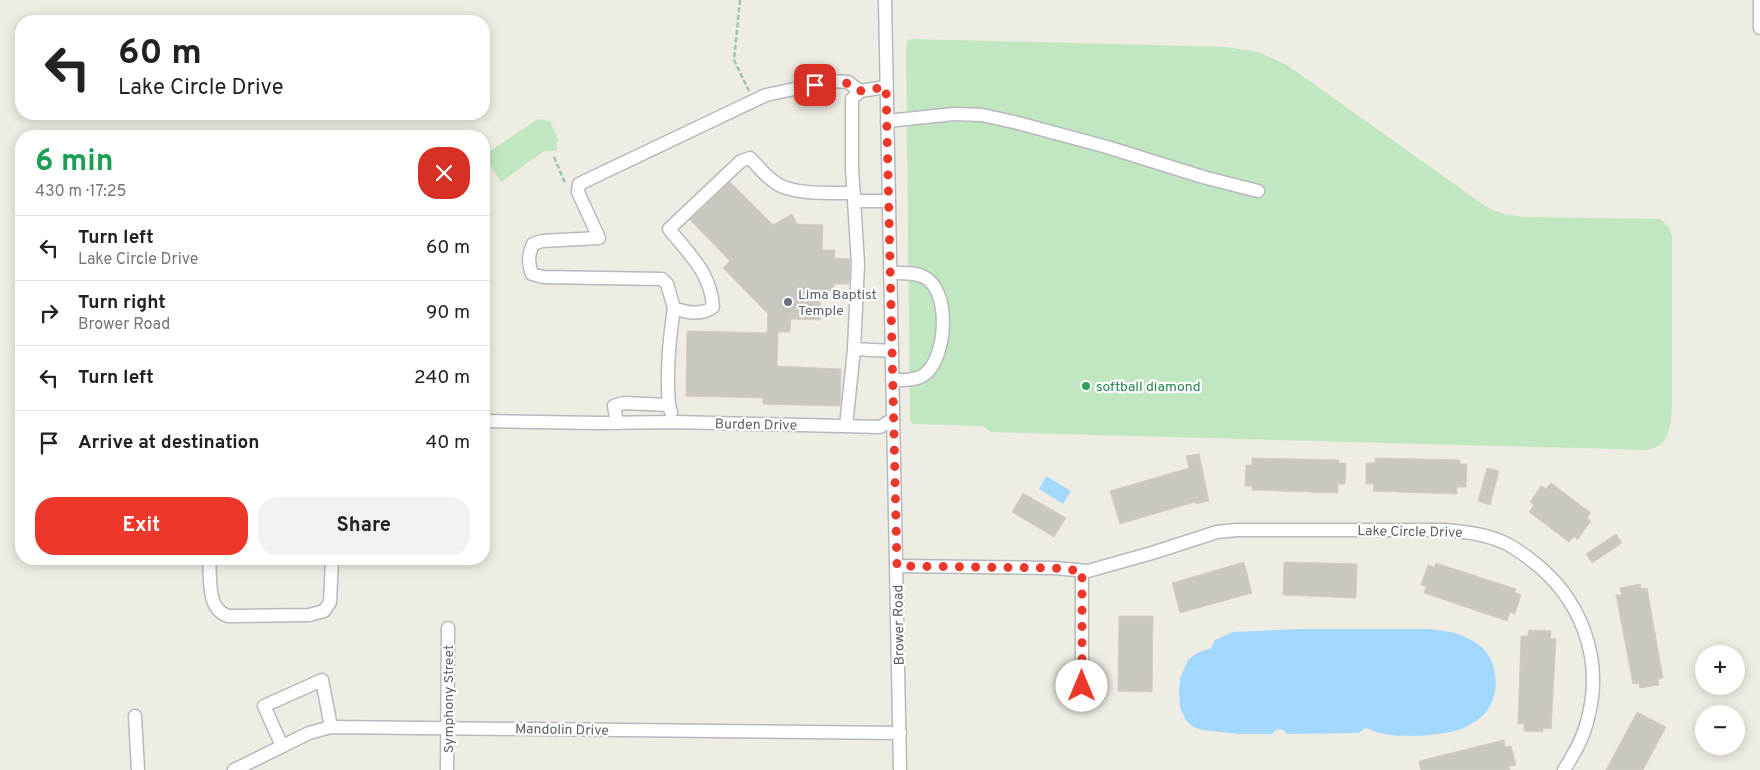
<!DOCTYPE html>
<meta charset="utf-8">
<style>
:root{--surface:#fff;--page:#f2f2f2;--text:#222;--muted:#767676;--line:#e0e0e0;--accent:#ed372b}
body{margin:0;font-family:Overpass,sans-serif;background:var(--page);color:var(--text);height:100vh;display:flex;flex-direction:column;font-size:19px;white-space:nowrap}
*{box-sizing:border-box;margin:0}
p{font-size:16px;color:var(--muted)}
.icon{flex:none;width:28px;height:28px;fill:none;stroke:currentColor;stroke-width:2;stroke-linecap:round;stroke-linejoin:round}
.map{position:relative;flex:1;overflow:hidden}
.drawer{position:absolute;left:15px;top:130px;width:475px;height:435px;display:flex;flex-direction:column;background:var(--surface);border-radius:20px;box-shadow:0 2px 12px #0003}
.drawer>*{flex:none}
.guide{position:absolute;left:15px;top:15px;width:475px;height:105px;border-radius:20px;box-shadow:0 2px 12px #0003;background:#fff;color:var(--text);overflow:hidden}
.buttons{position:absolute;left:1695px;top:645px;display:grid;gap:10px}
.buttons a{display:grid;place-items:center;width:50px;height:50px;border-radius:50%;background:var(--surface);box-shadow:0 2px 12px #0003;font-size:25px}
.pin{position:absolute;display:grid;place-items:center;width:42px;height:42px;color:#fff;margin:-21px;border-radius:10px;box-shadow:0 2px 8px #0006}
.me{position:absolute;width:55px;margin:-28px;rotate:0deg;stroke-linejoin:round;filter:drop-shadow(0 0 4px #0008)}
.turn{display:flex;align-items:center;gap:18px;height:105px;padding:0 20px;font-size:22px}
.turn .icon{width:65px;height:65px;stroke-width:2.5}
.turn b{display:block;font-size:35px;line-height:42px}
.round{display:grid;place-items:center;flex:none;width:52px;height:52px;border-radius:20px;background:var(--page)}
.summary{display:flex;align-items:center;justify-content:space-between;height:85px;padding:0 20px}
h1{font-size:30px;font-weight:700;line-height:38px;color:#1e9e55}
.cta{display:flex;gap:10px;margin-top:auto;padding:10px 20px}
.cta a{flex:1;height:58px;border-radius:20px;background:var(--accent);color:#fff;font-size:20px;font-weight:700;line-height:58px;text-align:center}
.cta a+a{background:var(--page);color:var(--text)}
ul{padding:0;list-style:none}
li{display:flex;align-items:center;gap:15px;height:65px;padding:0 20px;border-top:1px solid var(--line)}
li div{flex:1}
li b{display:block;font-size:19px}
li em{font-style:normal}
.map>svg:first-child{display:block}
</style>
<div class="map">
<svg width="1760" height="770" viewBox="0 0 1760 770">
<rect width="100%" height="100%" fill="#efece3"/>
<g fill="#c0e7bf">
<path d="M913,39L1227,47L1258,52L1287,65L1488,208L1504,214L1522,217L1660,219L1669,227L1672,236V408C1670,428 1670,445 1648,450L991,432L983,426L913,424L910,419L906,45L908,40Z"/>
<polygon points="538,119 550,121 558,139 556,151 544,151 501,182 484,155"/>
</g>
<g fill="#a3d8ff">
<polygon points="1046,476 1071,491 1063,504 1039,489"/>
<path d="M1300,629H1429C1447,631 1464,633 1479,645C1498,659 1501,692 1487,711C1480,720 1466,728 1455,731C1434,736 1400,738 1379,733C1374,732 1371,729 1365,728L1359,733L1287,734L1283,730L1277,729L1272,734H1241L1201,730L1192,726L1185,719L1180,707L1179,690L1180,678L1188,660L1197,653L1211,648L1215,640L1233,632Z"/>
</g>
<g fill="#cac7c1" stroke="#d3cec2">
<polygon points="730,182 773,225 792,214 797,224 823,225 822,250 835,250 834,258 850,259 849,284 834,284 834,291 821,290 820,320 791,319 790,332 778,332 777,366 841,369 840,406 763,404 763,398 686,396 687,331 767,333 768,314 723,268 730,261 690,220"/>
<polygon points="1199,454 1209,501 1196,504 1195,502 1120,524 1110,491 1189,468 1186,456"/>
<polygon points="1252,458 1339,460 1339,463 1346,463 1345,484 1338,484 1338,493 1252,490 1252,486 1245,486 1246,465 1252,465"/>
<polygon points="1375,458 1460,460 1460,464 1467,464 1466,487 1457,487 1457,494 1373,491 1374,484 1366,484 1366,463 1375,463"/>
<polygon points="1487,468 1499,471 1490,505 1478,501"/>
<polygon points="1551,483 1591,513 1587,518 1591,521 1577,540 1574,536 1569,542 1529,512 1534,505 1530,502 1541,486 1546,489"/>
<polygon points="1023,493 1066,518 1054,537 1012,512"/>
<polygon points="1616,534 1622,543 1592,563 1586,554"/>
<polygon points="1244,562 1252,593 1180,613 1172,583"/>
<polygon points="1284,562 1357,564 1356,598 1283,595"/>
<polygon points="1436,563 1516,589 1514,592 1521,595 1515,614 1510,612 1507,621 1424,593 1426,587 1421,585 1428,565 1434,567"/>
<polygon points="1640,584 1641,589 1647,588 1663,678 1658,679 1659,685 1640,688 1639,683 1633,684 1616,595 1622,595 1620,588"/>
<polygon points="1119,616 1153,616 1152,692 1118,691"/>
<polygon points="1529,630 1551,631 1550,638 1556,639 1551,729 1543,728 1543,732 1524,731 1524,724 1518,724 1521,636 1528,636"/>
<polygon points="1637,712 1666,727 1643,770 1606,770"/>
<polygon points="1504,740 1505,747 1511,746 1516,765 1509,766 1510,770 1421,770 1419,761"/>
</g>
<g fill="none" stroke-linecap="round" stroke-linejoin="round">
<defs>
<g id="minor">
<polyline points="885,0 900,770"/>
<polyline points="1760,0 1760,28"/>
<polyline points="886,87 860,91 852,99 852,168 858,264 854,349 892,351"/>
<polyline points="887,121 954,114 982,115 1018,123 1107,147 1203,177 1258,191"/>
<path d="M854,193C834,193 792,195 776,183C766,177 758,166 750,158L741,161L669,229C689,254 711,273 713,307C701,316 687,313 674,308L667,284L662,279L543,277L532,274C528,263 528,255 533,244L542,241L599,238L578,192L579,184L766,95L832,81L848,82L860,91"/>
<polyline points="855,201 889,201"/>
<path d="M890,273C901,273 914,272 924,277C951,290 947,357 925,374C916,381 903,380 892,380"/>
<path d="M669,405C666,372 669,341 674,308"/>
<polyline points="484,421 599,423 675,422 880,427 893,419"/>
<polyline points="617,423 614,406 623,403 669,405 671,412"/>
<polyline points="846,426 854,349"/>
<path d="M209,559C211,578 206,609 228,616L309,615L324,611L330,602L332,559"/>
<path d="M897,566L1054,568L1088,571L1152,553L1217,532L1237,530H1445C1466,532 1486,534 1505,543C1514,547 1523,554 1531,560C1580,597 1604,657 1588,718C1584,737 1574,754 1564,770"/>
<polyline points="1082,571 1082,686"/>
<polyline points="135,716 138,770"/>
<polyline points="282,746 264,706 322,680 331,727"/>
<polyline points="234,770 309,733 331,727 900,733"/>
<polyline points="447,770 448,628"/>
</g>
</defs>
<use href="#minor" stroke="#b6b9be" stroke-width="15"/>
<g stroke="#98c8a6" stroke-width="2.5" stroke-dasharray="5 2.5" stroke-linecap="butt">
<polyline points="740,0 734,60 749,91"/>
<polyline points="554,157 565,183"/>
</g>
<use href="#minor" stroke="#fff" stroke-width="12"/>
</g>
<g fill="none" stroke-linecap="round" stroke-linejoin="round">
<path stroke="#ed372b" stroke-width="9" stroke-dasharray="0 16.2" d="M815,85C835,80 842,78 860,91L886,87L897,566L1054,568L1082,571V686"/>
</g>
<circle fill="#6b7280" stroke="#fff" stroke-width="2" cx="788" cy="302" r="5"/>
<circle fill="#2e9e5b" stroke="#fff" stroke-width="2" cx="1086" cy="386" r="5"/>
<g text-anchor="middle" stroke-width="4.5" stroke-linejoin="round" paint-order="stroke">
<g font-size="14" fill="#5b616d" stroke="#fff" text-anchor="start">
<text x="798" y="299">Lima Baptist<tspan x="798" dy="16">Temple</tspan></text>
</g>
<g font-size="14" fill="#27864d" stroke="#fff" text-anchor="start">
<text x="1096" y="391">softball diamond</text>
</g>
<g font-size="14" fill="#5c6065" stroke="#fff">
<text transform="translate(756 424) rotate(1)" y="5">Burden Drive</text>
<text transform="translate(1410 531) rotate(1)" y="5">Lake Circle Drive</text>
<text transform="translate(898 625) rotate(-91)" y="5">Brower Road</text>
<text transform="translate(448 699) rotate(-90)" y="5">Symphony Street</text>
<text transform="translate(562 729) rotate(1)" y="5">Mandolin Drive</text>
</g>
</g>
</svg>
<div class="buttons">
<a>+</a>
<a>−</a>
</div>
<div class="pin" style="left:815px;top:85px;background:#d93025"><svg class="icon" aria-label="arrive" viewBox="0 0 24 24"><path d="M6 21V4h12l-3 4 3 4H6"/></svg></div>
<svg class="me" style="left:1082px;top:686px" viewBox="-20 -20 40 40"><circle r="19" fill="#fff"/><path d="M0-13L10 11 0 6-10 11z" fill="#ed372b"/></svg>
<div class="guide">
<div class="turn"><svg class="icon" aria-label="left" viewBox="0 0 24 24"><path d="M17 20v-9H6M10 6l-5 5 5 5"/></svg><div><b>60 m</b>Lake Circle Drive</div></div>
</div>
<section class="drawer">
<div class="summary"><div><h1>6 min</h1><p>430 m · 17:25</p></div><a class="round" style="background:#d93025;color:#fff"><svg class="icon" aria-label="close" viewBox="0 0 24 24"><path d="M6 6l12 12M18 6L6 18"/></svg></a></div>
<ul>
<li><svg class="icon" aria-label="left" viewBox="0 0 24 24"><path d="M17 20v-9H6M10 6l-5 5 5 5"/></svg><div><b>Turn left</b><p>Lake Circle Drive</p></div><em>60 m</em></li>
<li><svg class="icon" aria-label="right" viewBox="0 0 24 24"><path d="M7 20v-9h11M14 6l5 5-5 5"/></svg><div><b>Turn right</b><p>Brower Road</p></div><em>90 m</em></li>
<li><svg class="icon" aria-label="left" viewBox="0 0 24 24"><path d="M17 20v-9H6M10 6l-5 5 5 5"/></svg><div><b>Turn left</b></div><em>240 m</em></li>
<li><svg class="icon" aria-label="arrive" viewBox="0 0 24 24"><path d="M6 21V4h12l-3 4 3 4H6"/></svg><div><b>Arrive at destination</b></div><em>40 m</em></li>
</ul>
<div class="cta"><a>Exit</a><a>Share</a></div>
</section>
</div>
